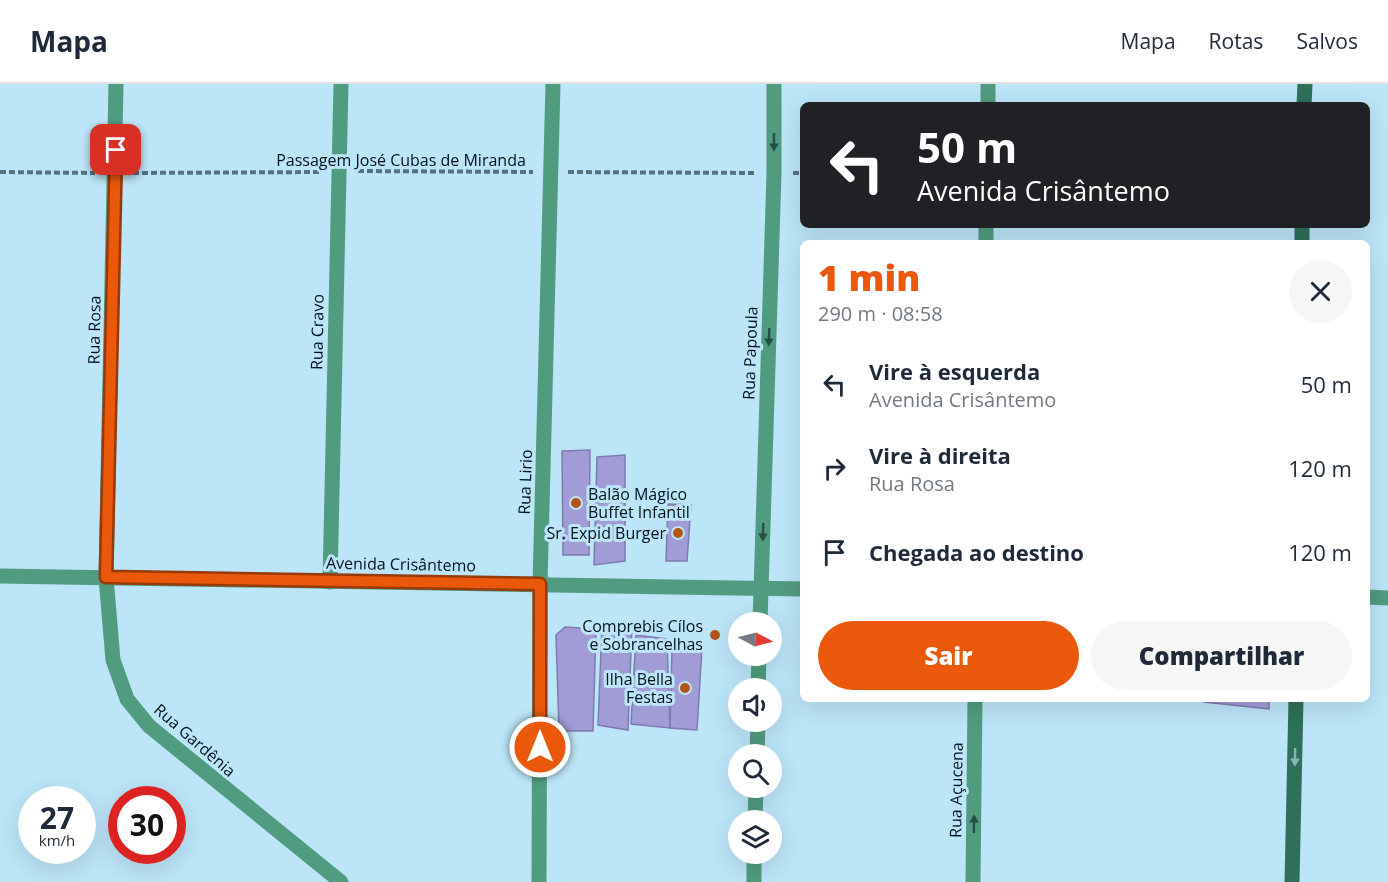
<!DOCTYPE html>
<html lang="pt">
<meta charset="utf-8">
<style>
:root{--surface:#fff;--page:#f6f6f7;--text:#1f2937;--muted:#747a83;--line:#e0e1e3;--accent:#ea580c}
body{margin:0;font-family:"Open Sans",sans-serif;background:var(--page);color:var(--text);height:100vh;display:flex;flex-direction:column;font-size:22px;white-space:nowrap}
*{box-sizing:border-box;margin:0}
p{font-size:20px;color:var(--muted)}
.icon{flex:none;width:33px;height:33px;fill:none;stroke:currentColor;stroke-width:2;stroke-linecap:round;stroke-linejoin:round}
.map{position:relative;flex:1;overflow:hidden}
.sheet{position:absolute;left:800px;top:156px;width:570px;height:462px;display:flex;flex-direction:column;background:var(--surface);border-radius:9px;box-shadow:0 6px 24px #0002}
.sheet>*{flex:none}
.guide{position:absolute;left:800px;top:18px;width:570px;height:126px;border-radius:9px;box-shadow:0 6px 24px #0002;background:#202124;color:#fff;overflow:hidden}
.needle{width:39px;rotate:97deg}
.buttons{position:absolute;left:728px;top:528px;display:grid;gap:12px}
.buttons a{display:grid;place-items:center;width:54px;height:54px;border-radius:50%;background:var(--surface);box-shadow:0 6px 24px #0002;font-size:30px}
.speed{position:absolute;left:18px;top:702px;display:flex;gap:12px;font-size:30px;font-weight:700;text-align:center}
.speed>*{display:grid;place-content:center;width:78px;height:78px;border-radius:50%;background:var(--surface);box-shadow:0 6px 24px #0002;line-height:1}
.speed small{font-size:15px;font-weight:400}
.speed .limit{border:9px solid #d22;background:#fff;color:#111}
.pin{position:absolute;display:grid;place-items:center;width:51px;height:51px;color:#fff;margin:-26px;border-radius:12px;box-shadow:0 3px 9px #0006}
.me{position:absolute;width:66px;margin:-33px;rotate:0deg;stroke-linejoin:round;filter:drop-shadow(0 0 4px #0008)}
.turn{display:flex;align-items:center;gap:21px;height:126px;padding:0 18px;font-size:27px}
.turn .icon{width:78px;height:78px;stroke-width:2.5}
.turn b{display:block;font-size:42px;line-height:51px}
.round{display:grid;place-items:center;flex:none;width:63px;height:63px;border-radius:32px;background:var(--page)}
.summary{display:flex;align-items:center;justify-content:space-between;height:102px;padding:0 18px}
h1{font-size:36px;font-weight:800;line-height:45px;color:var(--accent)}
.cta{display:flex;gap:12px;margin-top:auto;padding:12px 18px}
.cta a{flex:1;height:69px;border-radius:36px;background:var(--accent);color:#fff;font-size:24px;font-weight:800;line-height:69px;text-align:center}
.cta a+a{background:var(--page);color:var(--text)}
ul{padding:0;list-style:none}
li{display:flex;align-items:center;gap:18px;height:84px;padding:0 18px}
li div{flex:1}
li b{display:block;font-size:22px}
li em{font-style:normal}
header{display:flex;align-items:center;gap:36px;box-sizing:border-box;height:84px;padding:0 30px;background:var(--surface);border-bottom:2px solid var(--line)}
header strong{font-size:28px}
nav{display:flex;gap:33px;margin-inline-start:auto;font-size:21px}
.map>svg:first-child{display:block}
</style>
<header>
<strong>Mapa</strong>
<nav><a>Mapa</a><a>Rotas</a><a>Salvos</a></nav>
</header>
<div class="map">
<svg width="1388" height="798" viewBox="0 0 1388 798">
<rect width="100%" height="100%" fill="#bce5f8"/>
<g fill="#a19cd5" stroke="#7f7ab0" stroke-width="1.5">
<polygon points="590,366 589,471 563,471 562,367"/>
<polygon points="625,371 625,477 594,481 597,373"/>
<polygon points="668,420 691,421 687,477 666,477"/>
<polygon points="632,541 628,646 598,641 602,543"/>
<polygon points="565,543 596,545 593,647 559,647 556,551"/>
<polygon points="636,551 667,555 670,644 631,640"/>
<polygon points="702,563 697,646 670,644 672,564"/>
<polygon points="1204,615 1269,615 1269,625 1204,618"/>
</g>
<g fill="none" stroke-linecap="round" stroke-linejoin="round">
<g stroke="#55717e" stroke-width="4" stroke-dasharray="6 3" stroke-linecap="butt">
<polyline points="358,87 533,88"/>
<polyline points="0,88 95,89"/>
<polyline points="568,88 755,89"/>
<polyline points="133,89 320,88"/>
<polyline points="793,89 802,89"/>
</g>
<g stroke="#519b80" stroke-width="15">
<polyline points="116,0 106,493 113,576 127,615 149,642 341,798"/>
<polyline points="988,0 988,21"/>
<polyline points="986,159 986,141"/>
<polyline points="0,492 802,505"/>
<polyline points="330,498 341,0"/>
<polyline points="1366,513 1388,514"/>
<polyline points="760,538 774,89 774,0"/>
<polyline points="758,604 759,572"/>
<polyline points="757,670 758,638"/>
<polyline points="755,736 756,704"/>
<polyline points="539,798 540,500 553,0"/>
<polyline points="754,798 754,770"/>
<polyline points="973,798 975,615"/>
</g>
<g stroke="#2e705a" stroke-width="15">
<polyline points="1304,21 1305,0"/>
<polyline points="1302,159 1302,141"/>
<polyline points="1292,798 1296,615"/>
</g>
</g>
<defs><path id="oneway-solid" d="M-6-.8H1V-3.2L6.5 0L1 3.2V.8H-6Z" transform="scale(1.5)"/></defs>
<g fill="#244f48">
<use href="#oneway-solid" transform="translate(774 58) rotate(90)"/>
<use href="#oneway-solid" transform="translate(769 253) rotate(92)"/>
<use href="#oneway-solid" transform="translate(763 448) rotate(92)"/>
<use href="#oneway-solid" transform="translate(974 740) rotate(-89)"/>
</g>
<use fill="#83b6b9" href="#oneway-solid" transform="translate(1295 673) rotate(91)"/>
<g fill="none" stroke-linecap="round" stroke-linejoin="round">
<defs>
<polyline id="route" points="116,66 106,493 540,500 540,663"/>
</defs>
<use href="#route" stroke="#983908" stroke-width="15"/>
<use href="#route" stroke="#ea580c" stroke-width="10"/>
</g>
<g fill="#b55413" stroke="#bce5f8" stroke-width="2">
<circle cx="576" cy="419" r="6"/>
<circle cx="678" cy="449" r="6"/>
<circle cx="715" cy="551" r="6"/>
<circle cx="685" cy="604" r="6"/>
</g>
<g text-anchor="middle" stroke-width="6" stroke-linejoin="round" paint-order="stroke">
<g font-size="16" fill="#00111a" stroke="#bce5f8">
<text x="401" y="82">Passagem José Cubas de Miranda</text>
<text transform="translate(94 246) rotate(-89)" y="6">Rua Rosa</text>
<text transform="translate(317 248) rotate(-89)" y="6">Rua Cravo</text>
<text transform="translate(750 269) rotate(-88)" y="6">Rua Papoula</text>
<text transform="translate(525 398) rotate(-88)" y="6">Rua Lirio</text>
<text transform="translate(401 480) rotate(1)" y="6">Avenida Crisântemo</text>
<text transform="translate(195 656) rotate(41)" y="6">Rua Gardênia</text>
<text transform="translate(956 706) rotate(-89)" y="6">Rua Açucena</text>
</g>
<g font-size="16" fill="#00111a" stroke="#bce5f8" text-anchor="end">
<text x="588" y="416" text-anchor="start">Balão Mágico<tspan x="588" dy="18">Buffet Infantil</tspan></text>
<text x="666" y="455">Sr. Expid Burger</text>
<text x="703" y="548">Comprebis Cílos<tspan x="703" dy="18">e Sobrancelhas</tspan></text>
<text x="673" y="601">Ilha Bella<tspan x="673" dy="18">Festas</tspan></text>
</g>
</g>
</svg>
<div class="buttons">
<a><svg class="needle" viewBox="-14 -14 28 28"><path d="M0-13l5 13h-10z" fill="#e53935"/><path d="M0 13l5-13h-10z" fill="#747a83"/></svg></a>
<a><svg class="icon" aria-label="sound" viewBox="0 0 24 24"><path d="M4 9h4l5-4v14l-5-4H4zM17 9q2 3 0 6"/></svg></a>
<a><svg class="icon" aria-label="search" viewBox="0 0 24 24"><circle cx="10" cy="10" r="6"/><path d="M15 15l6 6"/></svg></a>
<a><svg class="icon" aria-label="layers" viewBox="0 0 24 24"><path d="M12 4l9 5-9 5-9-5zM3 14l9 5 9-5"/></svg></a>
</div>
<div class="speed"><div>27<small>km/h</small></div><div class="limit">30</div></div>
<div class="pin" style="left:116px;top:66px;background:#d93025"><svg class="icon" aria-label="arrive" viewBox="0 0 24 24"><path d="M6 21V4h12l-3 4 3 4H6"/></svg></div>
<svg class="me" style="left:540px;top:663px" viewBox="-20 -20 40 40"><circle r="17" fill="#ea580c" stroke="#fff" stroke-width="3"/><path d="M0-11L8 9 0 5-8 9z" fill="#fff"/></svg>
<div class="guide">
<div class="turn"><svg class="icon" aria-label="left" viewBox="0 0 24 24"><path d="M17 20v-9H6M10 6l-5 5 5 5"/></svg><div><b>50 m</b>Avenida Crisântemo</div></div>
</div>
<section class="sheet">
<div class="summary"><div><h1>1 min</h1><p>290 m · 08:58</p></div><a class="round"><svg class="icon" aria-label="close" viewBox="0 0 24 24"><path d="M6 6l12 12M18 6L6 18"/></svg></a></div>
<ul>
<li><svg class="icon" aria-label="left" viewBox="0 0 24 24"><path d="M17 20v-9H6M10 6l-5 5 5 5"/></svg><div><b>Vire à esquerda</b><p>Avenida Crisântemo</p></div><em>50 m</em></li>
<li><svg class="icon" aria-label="right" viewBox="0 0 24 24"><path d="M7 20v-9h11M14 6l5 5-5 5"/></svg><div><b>Vire à direita</b><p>Rua Rosa</p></div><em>120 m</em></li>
<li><svg class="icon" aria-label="arrive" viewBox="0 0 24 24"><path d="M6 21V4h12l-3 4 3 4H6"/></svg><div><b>Chegada ao destino</b></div><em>120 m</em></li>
</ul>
<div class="cta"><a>Sair</a><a>Compartilhar</a></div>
</section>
</div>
